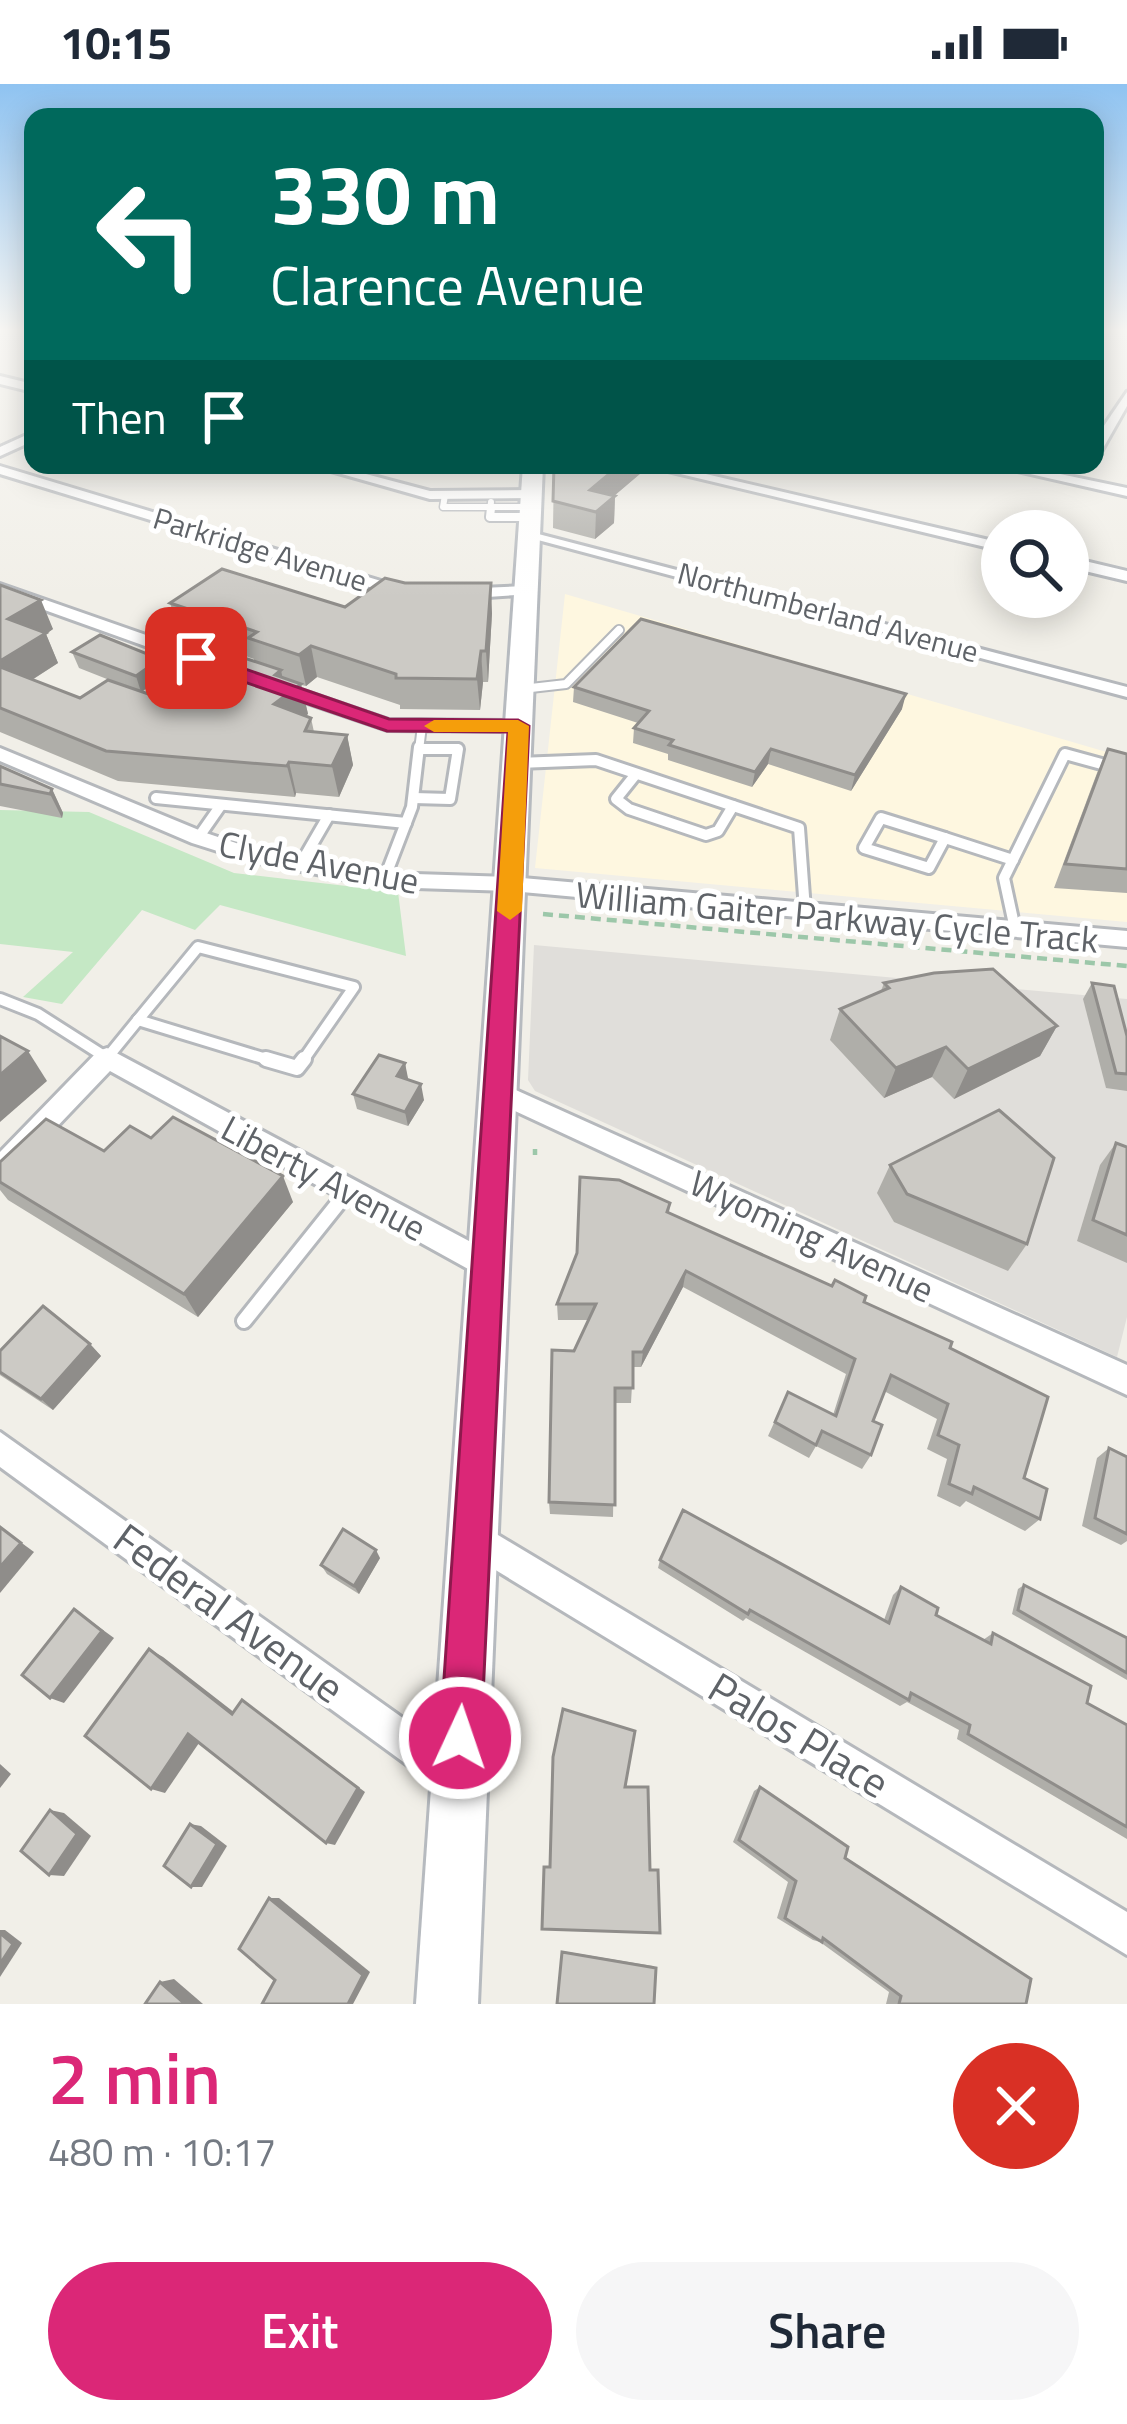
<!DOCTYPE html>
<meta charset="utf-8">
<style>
:root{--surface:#fff;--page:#f6f6f7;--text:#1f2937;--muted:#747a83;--accent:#db2777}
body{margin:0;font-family:"Titillium Web",sans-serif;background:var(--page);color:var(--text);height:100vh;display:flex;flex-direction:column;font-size:45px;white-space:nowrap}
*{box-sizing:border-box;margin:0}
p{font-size:39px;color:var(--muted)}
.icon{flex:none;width:66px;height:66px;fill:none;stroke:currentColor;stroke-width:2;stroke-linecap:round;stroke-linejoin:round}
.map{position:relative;height:1920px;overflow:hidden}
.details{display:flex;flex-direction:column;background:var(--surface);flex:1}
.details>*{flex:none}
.top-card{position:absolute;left:24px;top:24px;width:1080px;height:366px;border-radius:24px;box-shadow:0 6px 30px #0003;background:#00695c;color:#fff;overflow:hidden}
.fabs{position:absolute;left:981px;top:426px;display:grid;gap:24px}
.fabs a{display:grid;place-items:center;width:108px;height:108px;border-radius:50%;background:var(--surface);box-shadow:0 6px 30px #0003;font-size:60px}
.pin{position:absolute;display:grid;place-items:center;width:102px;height:102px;color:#fff;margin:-51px;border-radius:24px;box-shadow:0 6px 18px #0006}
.me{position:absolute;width:132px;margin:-66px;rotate:3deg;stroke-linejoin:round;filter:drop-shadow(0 0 9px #0008)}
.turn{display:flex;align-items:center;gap:42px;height:252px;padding:0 48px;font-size:54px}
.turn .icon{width:156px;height:156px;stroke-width:2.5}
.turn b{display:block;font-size:84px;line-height:102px}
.then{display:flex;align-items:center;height:114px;padding:0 48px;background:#0003;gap:24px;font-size:45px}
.round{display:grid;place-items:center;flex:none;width:126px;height:126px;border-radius:63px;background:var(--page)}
.overview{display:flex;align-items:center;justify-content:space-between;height:204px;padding:0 48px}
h1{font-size:72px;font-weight:600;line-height:90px;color:var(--accent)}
.button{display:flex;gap:24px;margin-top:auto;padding:24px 48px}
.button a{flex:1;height:138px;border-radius:72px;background:var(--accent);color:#fff;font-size:48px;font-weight:600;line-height:138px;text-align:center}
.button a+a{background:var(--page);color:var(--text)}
.status{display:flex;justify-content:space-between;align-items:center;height:84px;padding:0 60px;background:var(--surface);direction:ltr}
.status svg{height:33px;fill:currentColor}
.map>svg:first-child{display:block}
</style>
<div class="status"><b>10:15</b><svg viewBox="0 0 49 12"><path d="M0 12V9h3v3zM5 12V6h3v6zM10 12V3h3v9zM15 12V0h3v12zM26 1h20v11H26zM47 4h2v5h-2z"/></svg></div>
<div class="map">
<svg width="1127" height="1920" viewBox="0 0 1127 1920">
<rect width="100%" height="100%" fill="#f1efe8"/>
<polygon fill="#fef7e0" points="565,510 1127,674 1127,838 535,784"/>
<polygon fill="#e0deda" points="534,861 1127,915 1127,1233 1117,1273 535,1007 528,996"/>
<polygon fill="#c5e8c5" points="0,726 89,728 234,789 398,808 406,872 220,821 195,846 142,826 62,920 23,913 73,868 0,860"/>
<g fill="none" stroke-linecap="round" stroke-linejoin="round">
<defs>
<g id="lane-far3">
<polyline points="445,411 443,423 531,423"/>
<polyline points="490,427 491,418"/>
</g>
<g id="lane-far2">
<polyline points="491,424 490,433 530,433"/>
<polyline points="522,605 566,600 619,546"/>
<polyline points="420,665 458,666"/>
<polyline points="419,666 422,642"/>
</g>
<g id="lane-far1">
<polyline points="518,679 596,676 799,744 805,826"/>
<polyline points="636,690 616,715 629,725 706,751 718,747 733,722"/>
<polyline points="156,714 406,739"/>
<polyline points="414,714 450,715 458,665 420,665"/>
<polygon points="881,734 945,754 929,784 864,764"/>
<polyline points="198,754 221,721"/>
<polyline points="945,754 1013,776"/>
<polyline points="300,781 329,731"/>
<polyline points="384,796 412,723 419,663"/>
<polyline points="1015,845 1004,794 1065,670 1127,687"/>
<polyline points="0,915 38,930 107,974 138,936"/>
<polyline points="138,936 276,978"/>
<polyline points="138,936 198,863 354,903 302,978"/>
</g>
<g id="lane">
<polyline points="266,975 297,984 304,975"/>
<polyline points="244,1237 348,1107"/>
</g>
<g id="street">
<polygon points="0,292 33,300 33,308 0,300"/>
<polygon points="1127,308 1127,322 1102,366 1095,370 1095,355"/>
<polygon points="33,348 33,357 0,372 0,363"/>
<polygon points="310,381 332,381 430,407 532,406 539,410 532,414 430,415"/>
<polygon points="643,381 667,381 1002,459 1002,467"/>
<polygon points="991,381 1017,381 1127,404 1127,412"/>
<polygon points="0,382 411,506 413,509 399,512 0,390"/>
<polygon points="523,446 1127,603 1127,613 523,452"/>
<polygon points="1068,473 1127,487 1127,497 1068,483"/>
<polygon points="0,500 249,587 252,591 237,595 0,510"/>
<polygon points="526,502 532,504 532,510 458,515 450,510 458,505"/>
<polygon points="275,597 389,636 518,637 527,642 518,647 387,646 269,606 266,602"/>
<polygon points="0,664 206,749 251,764 384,789 511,793 1127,847 1127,863 511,807 384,803 249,777 192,759 0,677"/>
<polygon points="107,964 499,1173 503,1182 499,1191 489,1195 479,1191 110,987 9,1093 0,1096 0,1068 98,967"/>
<polygon points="498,998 1127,1281 1127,1311 489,1015 486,1008 489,1001"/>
<polygon points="0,1348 469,1681 475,1694 469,1707 456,1713 443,1707 0,1383"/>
<polygon points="473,1436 1127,1828 1127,1871 461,1465 456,1453 461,1441"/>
</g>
<polygon id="secondary" points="523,381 543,381 478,1920 416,1920"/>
</defs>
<use href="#lane-far3" stroke="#b5b8bc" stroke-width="9"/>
<use href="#lane-far2" stroke="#b5b8bc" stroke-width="12"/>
<use href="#lane-far1" stroke="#b5b8bc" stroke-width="16"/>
<use href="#lane" stroke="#b5b8bc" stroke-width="20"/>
<use href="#street" stroke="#b5b8bc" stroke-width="6"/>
<use href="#secondary" stroke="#b6babf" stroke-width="6"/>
<g stroke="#9cc7a9" stroke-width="4.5" stroke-dasharray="10 6" stroke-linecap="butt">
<polyline points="543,830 1127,882"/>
<polyline points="535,1065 535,1071"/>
</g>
<use href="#lane-far3" stroke="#fff" stroke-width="6"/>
<use href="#lane-far2" stroke="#fff" stroke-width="8"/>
<use href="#lane-far1" stroke="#fff" stroke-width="10"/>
<use href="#lane" stroke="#fff" stroke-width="14"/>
<use href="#street" fill="#fff" fill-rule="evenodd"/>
<use href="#secondary" fill="#fff" fill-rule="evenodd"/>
</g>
<g fill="#afaea9">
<polygon points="554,381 641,381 641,389 614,412 615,412 614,439 595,455 553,444"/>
<polygon points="0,501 53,545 46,550 58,579 32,596 80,614 117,599 79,584 72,568 160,575 165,591 142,608 163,615 254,577 254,575 180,549 170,519 492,529 488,598 483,598 480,626 400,625 400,621 317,593 306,602 301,601 308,630 305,632 311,634 314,648 347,651 353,681 339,713 296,709 295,713 118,697 0,648"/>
<polygon points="574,603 902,625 851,707 768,680 752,703 668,676 668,670 633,659 634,644 638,639 573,618"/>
<polygon points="1108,665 1127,670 1127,809 1054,804 1097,689"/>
<polygon points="0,682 52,705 63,729 62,734 0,722"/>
<polygon points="884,899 1057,942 1040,972 954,1015 932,993 884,1014 830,956 840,925 881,907"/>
<polygon points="1092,899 1127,952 1127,1007 1106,1004 1083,915"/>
<polygon points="405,979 407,996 424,1016 408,1042 357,1025 353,1010"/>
<polygon points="151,1054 293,1118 198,1233 8,1116 0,1106 0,1078 104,1067"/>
<polygon points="1116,1059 1127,1063 1127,1179 1077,1157 1100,1081"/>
<polygon points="890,1081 1027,1160 1008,1187 894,1138 877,1109"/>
<polygon points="670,1119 669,1129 864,1218 950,1264 1024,1394 1040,1435 1025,1447 966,1417 960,1423 937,1412 947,1375 927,1365 937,1335 884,1307 873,1337 871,1371 862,1385 816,1362 809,1374 768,1352 788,1308 833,1331 846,1290 683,1203 641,1283 633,1283 631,1319 615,1319 613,1433 550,1430 549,1418 588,1236 558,1236 557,1220"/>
<polygon points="90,1260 101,1272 53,1326 0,1291 0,1267"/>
<polygon points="1109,1364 1127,1373 1127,1457 1121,1461 1082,1442 1097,1374"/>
<polygon points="380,1474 359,1510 327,1490 321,1481"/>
<polygon points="660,1476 884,1536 893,1511 901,1503 936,1531 983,1556 993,1549 1087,1619 1127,1641 1127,1755 957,1655 959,1646 907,1618 900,1622 746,1534 743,1537 658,1484"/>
<polygon points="1024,1501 1127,1554 1127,1596 1012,1530 1018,1505"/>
<polygon points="760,1703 845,1774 1026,1920 886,1920 889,1908 820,1858 813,1856 777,1834 788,1798 733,1758 754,1707"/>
<polygon points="562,1867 653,1882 656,1884 557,1920"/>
</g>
<g fill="#8f8d8a">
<polygon points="620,381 641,381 641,389 595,428 590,406"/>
<polygon points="615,412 614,439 595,455 596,428"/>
<polygon points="491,499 492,529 488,598 486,567"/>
<polygon points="41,516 53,545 46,550 58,579 8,611 0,595 0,577 8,535"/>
<polygon points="311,562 317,593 306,602 299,571"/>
<polygon points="481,567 483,598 480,626 477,595"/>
<polygon points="160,575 165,591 141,608 136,592"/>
<polygon points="281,586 286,611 301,600 308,630 282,651 274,620 275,591"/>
<polygon points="906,610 902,625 851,707 855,691"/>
<polygon points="347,651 353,681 339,713 332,682"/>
<polygon points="771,665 768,680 752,703 755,688"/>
<polygon points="289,678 296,709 295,713 287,682"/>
<polygon points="52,705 63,729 62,734 50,710"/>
<polygon points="1057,942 1040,972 954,1015 968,985"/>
<polygon points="946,963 932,993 884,1014 896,984"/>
<polygon points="28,967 47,997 0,1038 0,991"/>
<polygon points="405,979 408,994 400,1008 397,992"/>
<polygon points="421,1000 424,1016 408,1042 405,1028"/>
<polygon points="283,1092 293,1118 198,1233 184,1210"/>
<polygon points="686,1187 683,1203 641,1283 643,1268"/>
<polygon points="90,1260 101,1272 53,1326 41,1315"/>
<polygon points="0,1443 34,1468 0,1509"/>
<polygon points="376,1466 380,1474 359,1510 354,1502"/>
<polygon points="74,1525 114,1554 64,1619 50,1614"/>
<polygon points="149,1565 163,1573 244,1636 232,1630"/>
<polygon points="242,1616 365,1708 335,1761 326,1759"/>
<polygon points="188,1650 201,1656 165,1709 151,1705"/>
<polygon points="0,1680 11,1690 0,1704"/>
<polygon points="50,1726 64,1729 91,1752 64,1792 49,1791"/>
<polygon points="190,1740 201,1742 227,1762 202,1803 191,1803"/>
<polygon points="269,1814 279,1814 370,1888 353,1920 348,1920"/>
<polygon points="0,1846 5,1846 22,1859 0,1893"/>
<polygon points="174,1895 203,1920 185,1920 160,1898"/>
</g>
<g fill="#cccac5" stroke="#8f8d8a" stroke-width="3">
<polygon points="554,381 620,381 590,406 615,412 596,428 553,417"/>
<polygon points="222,485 345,523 385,494 405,499 491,499 486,567 481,567 477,595 396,594 396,590 311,562 299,571 248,554 257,548 170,519"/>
<polygon points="0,501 41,516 8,535 46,549 0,577"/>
<polygon points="641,535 906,610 855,691 771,665 755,688 669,661 673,656 634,644 649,627 574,603"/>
<polygon points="100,551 160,575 136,592 72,568"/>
<polygon points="229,569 281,586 275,591 301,600 274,620 311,634 305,647 347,651 332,682 289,678 287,682 106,667 0,624 0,583 80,614 108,596 163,615"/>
<polygon points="1108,665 1127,670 1127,785 1065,780"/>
<polygon points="0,682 52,705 50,710 0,700"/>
<polygon points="993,885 1057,942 968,985 946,963 896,984 840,925 889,904 884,899 934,889"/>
<polygon points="1092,899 1114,902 1127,952 1127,990 1116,989"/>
<polygon points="0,952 28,967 0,991"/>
<polygon points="379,971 405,979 397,992 421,1000 405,1028 353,1010"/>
<polygon points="999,1026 1054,1074 1027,1160 907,1110 890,1081"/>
<polygon points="173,1033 283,1092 184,1210 0,1098 0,1078 46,1035 104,1067 130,1042 151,1054"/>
<polygon points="1116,1059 1127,1063 1127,1151 1093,1136"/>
<polygon points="580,1093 619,1096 670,1119 667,1128 832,1202 835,1196 866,1212 864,1218 952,1258 950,1264 1048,1313 1024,1394 1047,1405 1040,1435 974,1403 972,1410 949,1400 959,1361 938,1351 948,1320 891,1291 873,1337 882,1341 871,1371 822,1347 816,1361 775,1338 788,1308 836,1332 855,1275 686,1187 643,1268 633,1268 633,1304 615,1304 615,1421 549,1418 552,1266 574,1267 596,1220 557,1220 577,1169"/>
<polygon points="43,1222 90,1260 41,1315 0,1288 0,1267"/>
<polygon points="1109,1364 1127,1373 1127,1450 1095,1434"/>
<polygon points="683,1426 889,1539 901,1503 938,1524 936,1531 991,1560 993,1549 1091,1602 1087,1619 1127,1641 1127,1743 968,1650 970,1641 911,1609 909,1616 750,1526 748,1530 660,1476"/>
<polygon points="0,1443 21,1459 0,1483"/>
<polygon points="343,1445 376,1466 354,1502 321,1481"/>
<polygon points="1024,1501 1127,1554 1127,1589 1018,1526"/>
<polygon points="74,1525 102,1547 50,1614 22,1591"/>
<polygon points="149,1565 232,1630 242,1616 358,1704 326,1759 188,1650 151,1705 85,1652"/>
<polygon points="563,1625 635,1647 625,1703 648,1703 650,1786 658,1786 660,1849 542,1845 544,1783 550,1783 553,1673"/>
<polygon points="760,1703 848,1763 845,1774 1031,1895 1026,1920 899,1920 901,1912 823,1854 822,1858 785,1834 796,1797 739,1756"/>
<polygon points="50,1726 77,1750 49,1791 21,1767"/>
<polygon points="190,1740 217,1760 191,1803 164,1782"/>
<polygon points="269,1814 363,1891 348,1920 262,1920 275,1896 239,1865"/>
<polygon points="0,1849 13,1860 0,1880"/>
<polygon points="562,1868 656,1884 654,1920 557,1920"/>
<polygon points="160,1898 185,1920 145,1920"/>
</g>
<linearGradient id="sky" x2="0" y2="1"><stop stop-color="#8fc3f1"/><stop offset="0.48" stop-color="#f9f8f5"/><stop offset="1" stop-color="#f9f8f5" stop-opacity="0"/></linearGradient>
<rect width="1127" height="513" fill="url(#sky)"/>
<polygon fill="#db2777" stroke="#8e194d" stroke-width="3" points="189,570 202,570 389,635 518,636 529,642 481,1654 475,1669 460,1675 446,1669 440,1654 508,648 387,647 189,579"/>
<polygon fill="#f59e0b" points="518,636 529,642 522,827 510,836 497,827 508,648 434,648 424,642 434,636"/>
<g text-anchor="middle" stroke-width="10" stroke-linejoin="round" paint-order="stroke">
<g font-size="30" fill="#5f6368" stroke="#fff">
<text transform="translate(260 466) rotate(17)" y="10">Parkridge Avenue</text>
<text transform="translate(828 529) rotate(15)" y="10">Northumberland Avenue</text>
</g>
<g font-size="36" fill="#5f6368" stroke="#fff">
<text transform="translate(319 778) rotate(11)" y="13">Clyde Avenue</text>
<text transform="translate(837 833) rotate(5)" y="13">William Gaiter Parkway Cycle Track</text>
<text transform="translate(324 1094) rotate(28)" y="13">Liberty Avenue</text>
<text transform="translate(812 1152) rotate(25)" y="13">Wyoming Avenue</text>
</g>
<g font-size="42" fill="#5f6368" stroke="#fff">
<text transform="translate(229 1529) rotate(36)" y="15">Federal Avenue</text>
<text transform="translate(799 1651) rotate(31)" y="15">Palos Place</text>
</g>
</g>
</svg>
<div class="fabs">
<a><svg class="icon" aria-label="search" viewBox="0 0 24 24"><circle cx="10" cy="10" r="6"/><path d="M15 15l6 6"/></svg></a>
</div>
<div class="pin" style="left:196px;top:574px;background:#d93025"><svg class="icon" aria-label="arrive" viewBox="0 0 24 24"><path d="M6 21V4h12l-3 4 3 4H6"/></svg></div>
<svg class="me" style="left:460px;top:1654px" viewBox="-20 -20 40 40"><circle r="17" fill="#db2777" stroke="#fff" stroke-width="3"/><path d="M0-11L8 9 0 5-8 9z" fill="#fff"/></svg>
<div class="top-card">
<div class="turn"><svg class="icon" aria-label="left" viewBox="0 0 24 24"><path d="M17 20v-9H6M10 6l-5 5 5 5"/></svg><div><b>330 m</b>Clarence Avenue</div></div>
<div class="then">Then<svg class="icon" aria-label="arrive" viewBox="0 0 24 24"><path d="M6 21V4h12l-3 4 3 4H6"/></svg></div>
</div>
</div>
<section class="details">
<div class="overview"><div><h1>2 min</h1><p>480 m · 10:17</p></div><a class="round" style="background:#d93025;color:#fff"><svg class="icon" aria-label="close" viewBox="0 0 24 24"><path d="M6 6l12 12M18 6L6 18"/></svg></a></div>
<div class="button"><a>Exit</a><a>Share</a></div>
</section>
